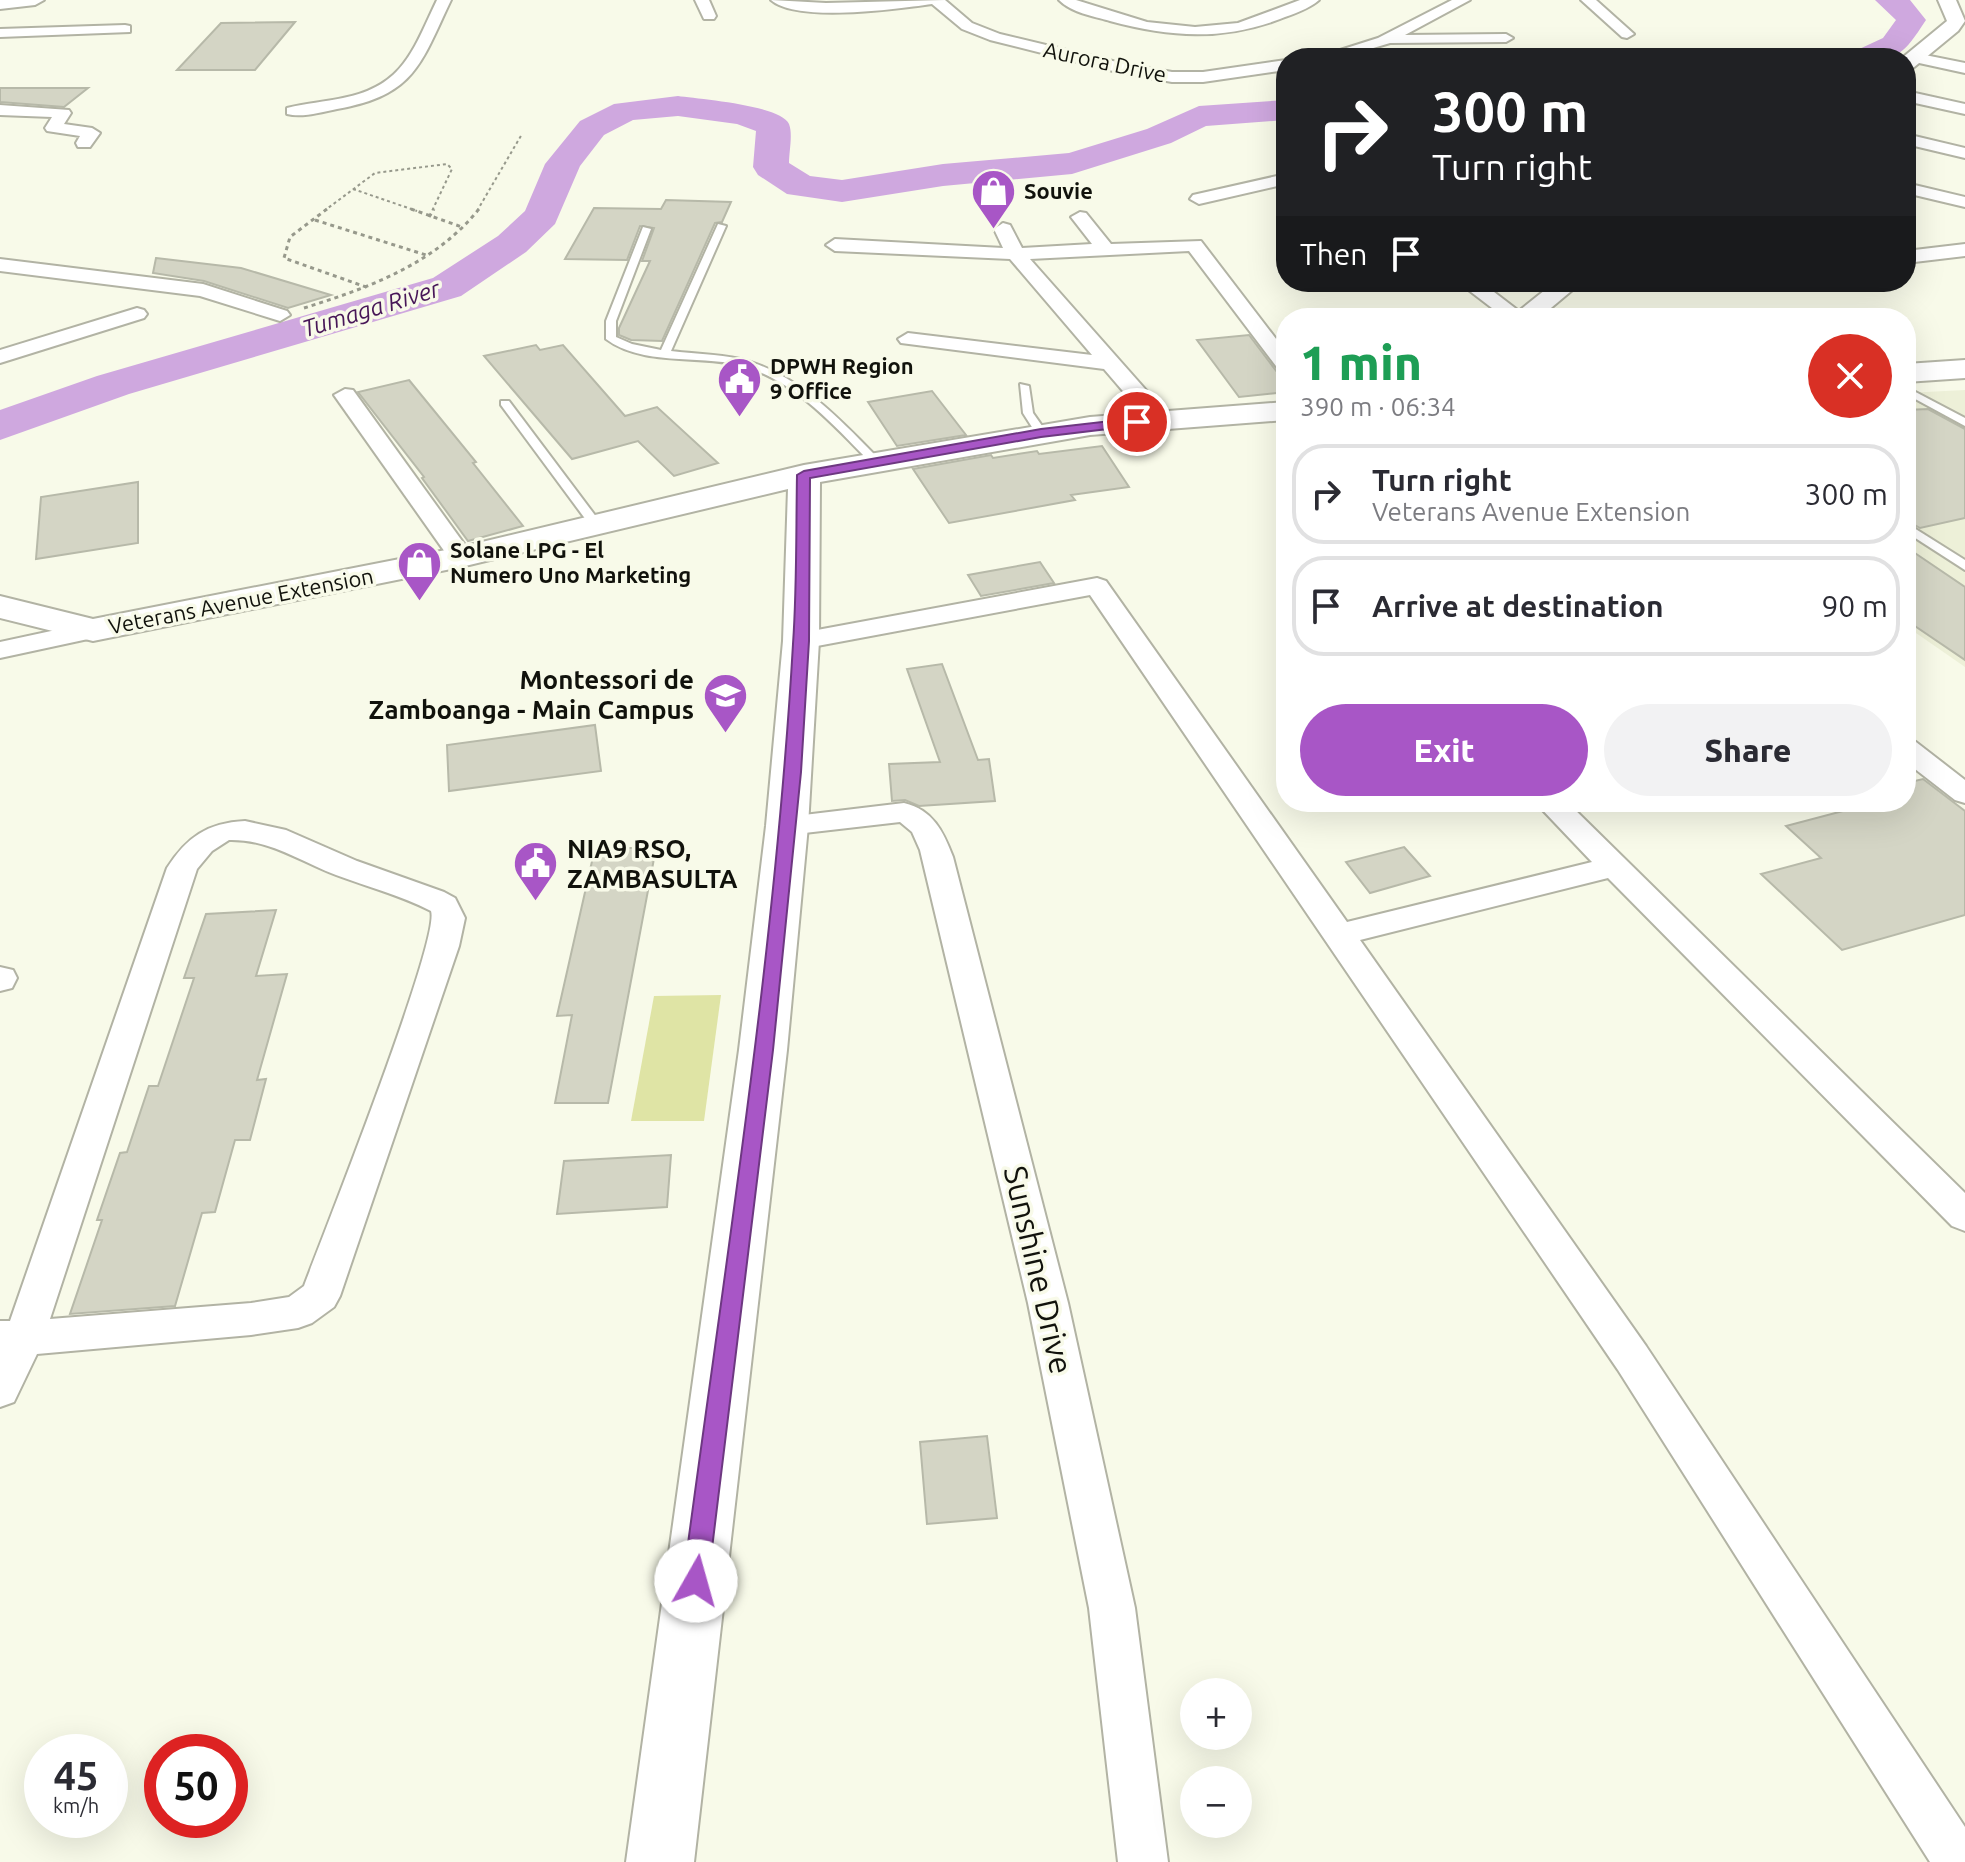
<!DOCTYPE html>
<meta charset="utf-8">
<style>
:root{--surface:#fff;--page:#f2f2f3;--text:#2b2b33;--muted:#7c7c81;--line:#e1e1e2;--accent:#a856c6}
body{margin:0;font-family:Ubuntu,sans-serif;background:var(--page);color:var(--text);height:100vh;display:flex;flex-direction:column;font-size:30px;white-space:nowrap}
*{box-sizing:border-box;margin:0}
p{font-size:26px;color:var(--muted)}
.icon{flex:none;width:44px;height:44px;fill:none;stroke:currentColor;stroke-width:2;stroke-linecap:round;stroke-linejoin:round}
.map{position:relative;flex:1;overflow:hidden}
.panel{position:absolute;left:1276px;top:308px;width:640px;height:504px;display:flex;flex-direction:column;background:var(--surface);border-radius:32px;box-shadow:0 8px 32px #0002}
.panel>*{flex:none}
.top-card{position:absolute;left:1276px;top:48px;width:640px;height:244px;border-radius:32px;box-shadow:0 8px 32px #0002;background:#202124;color:#fff;overflow:hidden}
.controls{position:absolute;left:1180px;top:1678px;display:grid;gap:16px}
.controls a{display:grid;place-items:center;width:72px;height:72px;border-radius:50%;background:var(--surface);box-shadow:0 8px 32px #0002;font-size:40px}
.speed{position:absolute;left:24px;top:1734px;display:flex;gap:16px;font-size:40px;font-weight:700;text-align:center}
.speed>*{display:grid;place-content:center;width:104px;height:104px;border-radius:50%;background:var(--surface);box-shadow:0 8px 32px #0002;line-height:1}
.speed small{font-size:20px;font-weight:400}
.speed .limit{border:12px solid #d22;background:#fff;color:#111}
.pin{position:absolute;display:grid;place-items:center;width:68px;height:68px;color:#fff;margin:-34px;border:4px solid #fff;border-radius:50%;box-shadow:0 2px 8px #0007}
.me{position:absolute;width:88px;margin:-44px;rotate:7deg;stroke-linejoin:round;filter:drop-shadow(0 0 6px #0008)}
.turn{display:flex;align-items:center;gap:28px;height:168px;padding:0 24px;font-size:36px}
.turn .icon{width:104px;height:104px;stroke-width:2.5}
.turn b{display:block;font-size:56px;line-height:68px}
.then{display:flex;align-items:center;height:76px;padding:0 24px;background:#0003;gap:16px;font-size:30px}
.round{display:grid;place-items:center;flex:none;width:84px;height:84px;border-radius:42px;background:var(--page)}
.head{display:flex;align-items:center;justify-content:space-between;height:136px;padding:0 24px}
h1{font-size:48px;font-weight:800;line-height:60px;color:#1e9e55}
.primary-button{display:flex;gap:16px;margin-top:auto;padding:16px 24px}
.primary-button a{flex:1;height:92px;border-radius:48px;background:var(--accent);color:#fff;font-size:32px;font-weight:800;line-height:92px;text-align:center}
.primary-button a+a{background:var(--page);color:var(--text)}
ul{padding:0;list-style:none}
li{display:flex;align-items:center;gap:24px;height:100px;margin:0 16px 12px;padding:0 8px;border:4px solid var(--line);border-radius:32px}
li div{flex:1}
li b{display:block;font-size:30px}
li em{font-style:normal}
.map>svg:first-child{display:block}
</style>
<div class="map">
<svg width="1965" height="1862" viewBox="0 0 1965 1862">
<rect width="100%" height="100%" fill="#f8fae9"/>
<polygon fill="#edf0d8" points="1965,390 1965,667 1906,626 1906,393"/>
<polygon fill="#dfe4a5" points="721,995 704,1121 631,1121 654,996"/>
<g fill="none" stroke-linecap="round" stroke-linejoin="round">
<g fill="#cfa8df" fill-rule="evenodd">
<path d="M1875,0H1910L1926,20C1899,61 1899,58 1850,58L1855,51L1883,38L1896,20Z"/>
<path d="M678,96C698,99 781,105 789,124C793,134 789,152 789,163L810,176L842,180L943,164L1069,153L1147,129L1199,106L1286,100V120L1206,126L1171,143L1072,174L943,186L842,202L787,194L758,175L753,167L756,131L737,124L678,116L633,120L604,135L580,166L555,224L526,252L461,296L129,394L0,440V410L97,376L433,278L498,236L525,211L545,164L580,121L614,104Z"/>
</g>
</g>
<g fill="#d4d5c5" stroke="#b7b9a9" stroke-width="2">
<polygon points="295,22 255,70 177,70 221,23"/>
<polygon points="0,88 88,88 64,107 0,102"/>
<polygon points="666,200 731,202 722,222 715,223 662,341 631,340 619,335 619,328 650,261 642,261 654,228 640,226 627,260 565,259 594,208 661,209"/>
<polygon points="156,258 241,268 331,295 288,308 204,281 153,273"/>
<polygon points="1249,335 1277,372 1286,375 1286,392 1239,397 1197,340"/>
<polygon points="536,345 540,350 563,345 625,416 657,407 718,463 674,476 638,441 572,459 484,356"/>
<polygon points="409,380 476,462 473,463 523,526 468,541 422,478 424,477 358,392"/>
<polygon points="932,391 966,435 897,446 868,402"/>
<polygon points="1928,409 1965,429 1965,518 1920,528 1906,520 1906,410"/>
<polygon points="1102,446 1129,487 1071,495 1075,500 949,523 913,469 991,455 993,458 1037,451 1039,454"/>
<polygon points="138,482 138,543 36,559 41,497"/>
<polygon points="1906,547 1965,587 1965,660 1906,620"/>
<polygon points="1040,562 1054,583 981,596 968,575"/>
<polygon points="942,664 978,760 989,759 995,801 919,806 905,800 892,801 889,764 940,762 907,669"/>
<polygon points="595,725 601,771 449,791 447,745"/>
<polygon points="1923,779 1965,811 1965,915 1842,950 1761,874 1821,858 1786,826 1877,802 1906,802 1906,783"/>
<polygon points="1404,847 1430,876 1370,893 1346,862"/>
<polygon points="595,848 656,848 608,1103 555,1103 572,1015 557,1016"/>
<polygon points="276,910 256,976 287,974 257,1080 266,1079 250,1140 235,1140 215,1212 202,1213 175,1306 70,1314 102,1220 97,1220 120,1153 127,1152 149,1086 158,1086 194,978 184,978 206,914"/>
<polygon points="671,1155 667,1207 557,1214 564,1161"/>
<polygon points="987,1436 997,1518 927,1524 920,1442"/>
</g>
<g fill="none" stroke-linecap="round" stroke-linejoin="round">
<defs>
<g id="service">
<path d="M718,224L726,226L671,351C694,354 717,354 740,359C798,373 839,419 880,460V464H872C834,426 794,379 739,365C697,355 642,366 606,339V321L643,227L651,229L616,321V337L632,344L661,350Z"/>
<polygon points="1020,384 1029,386 1033,413 1047,433 1045,435 1037,435 1023,413"/>
<polygon points="1906,387 1965,418 1965,426 1906,394"/>
<polygon points="501,401 509,401 600,522 600,528 592,528 501,405"/>
<polygon points="1906,523 1965,560 1965,570 1906,532"/>
</g>
<g id="minor">
<path d="M437,0H451C420,65 415,95 337,109C322,112 302,118 287,114V108C306,103 325,102 343,98C404,86 413,50 437,0Z"/>
<polygon points="695,0 709,0 716,16 714,19 704,19"/>
<path d="M771,0L826,3L945,0L972,23L1000,34L1121,63L1172,72H1203L1286,60V70L1203,82H1172L1121,73L990,40L962,29L932,4C897,9 797,23 771,0Z"/>
<path d="M1059,0H1076L1147,22L1195,27L1238,23L1300,0H1319C1309,9 1293,14 1280,19C1222,41 1169,37 1110,21C1093,16 1072,13 1059,0Z"/>
<polygon points="1452,0 1470,0 1405,35 1506,34 1513,38 1506,42 1390,43 1340,58 1315,58 1378,38"/>
<polygon points="1581,0 1596,0 1634,34 1627,38 1622,37"/>
<polygon points="125,25 130,26 130,32 0,37 0,29"/>
<polygon points="1915,53 1965,63 1965,73 1910,61 1907,58"/>
<polygon points="1906,91 1965,104 1965,114 1906,101"/>
<polygon points="0,105 69,110 71,113 64,124 92,128 100,133 90,147 78,147 76,143 80,136 47,131 45,128 52,117 0,115"/>
<polygon points="1906,134 1965,148 1965,158 1906,144"/>
<polygon points="1286,174 1286,184 1199,204 1190,199 1193,195"/>
<polygon points="1906,183 1965,197 1965,207 1906,193"/>
<polygon points="1080,212 1086,213 1111,244 1201,241 1286,352 1286,372 1279,370 1189,251 1030,259 1168,415 1171,420 1160,427 1152,425 1104,369 901,343 898,339 908,333 1092,355 1010,259 835,251 826,245 835,239 1003,248 994,229 1003,223 1010,225 1022,248 1092,244 1071,217"/>
<polygon points="1965,244 1965,256 1906,263 1906,251"/>
<polygon points="0,259 203,284 287,311 290,315 280,321 200,296 0,271"/>
<polygon points="1458,282 1481,282 1528,318 1505,318"/>
<polygon points="137,308 144,310 147,314 144,318 0,363 0,350"/>
<polygon points="345,389 353,390 470,552 473,557 470,562 452,562 334,395"/>
<polygon points="1097,578 1106,581 1347,922 1592,862 1535,802 1567,802 1965,1193 1965,1231 1952,1226 1608,878 1360,940 1646,1346 1965,1827 1965,1862 1930,1862 1618,1370 1090,595 801,649 792,647 788,641 792,635 801,633"/>
<polygon points="93,622 102,624 106,630 102,636 0,658 0,642"/>
<polygon points="1906,739 1916,742 1965,780 1965,803 1955,800 1906,762"/>
<path d="M904,803C933,810 943,831 953,857L1068,1303L1135,1608L1168,1862H1118L1089,1608L1028,1303L920,850L912,832L900,822L787,835L776,833L772,826L776,819L787,817Z"/>
<path d="M245,821L286,830L357,861L444,892L455,898L465,918L459,946L340,1296L334,1307L312,1323L298,1328L251,1335L37,1354L14,1402L0,1407V1321H10L167,868C187,837 207,823 245,821ZM229,840C270,839 299,861 336,875C368,887 400,895 431,911C441,938 322,1238 304,1286L289,1297L251,1303L50,1319L197,869L212,851Z"/>
<polygon points="0,967 13,970 17,978 12,988 0,991"/>
</g>
<g id="tertiary">
<polygon points="0,0 44,0 35,5 0,9"/>
<polygon points="1938,0 1956,0 1965,21 1958,31 1913,68 1906,70 1906,58 1902,58 1947,21"/>
<polygon points="1555,282 1582,282 1539,318 1510,318"/>
</g>
<g id="secondary">
<polygon points="1965,360 1965,378 1906,382 1906,364"/>
<polygon points="1286,402 1286,420 1090,435 820,482 819,641 808,826 787,1050 694,1862 626,1862 739,1050 766,826 783,641 788,489 461,567 93,641 0,618 0,596 93,619 461,547 804,465 1090,417"/>
</g>
</defs>
<use href="#service" stroke="#b2b3a4" stroke-width="4"/>
<use href="#minor" stroke="#b2b3a4" stroke-width="4"/>
<use href="#tertiary" stroke="#b2b3a4" stroke-width="4"/>
<use href="#secondary" stroke="#b2b3a4" stroke-width="4"/>
<g stroke="#97998c" stroke-width="2" stroke-dasharray="3 3" stroke-linecap="butt">
<polyline points="353,189 417,211"/>
<polyline points="324,211 375,173 447,164 452,169 432,211"/>
<polyline points="477,211 522,134"/>
</g>
<g stroke="#97998c" stroke-width="3" stroke-dasharray="4 4" stroke-linecap="butt">
<polyline points="327,209 290,237 284,258 369,288"/>
<polyline points="411,209 462,227"/>
<polyline points="429,217 434,209"/>
<polyline points="315,220 426,255"/>
<path d="M304,308C368,288 435,264 479,209"/>
</g>
<use href="#service" fill="#fff" fill-rule="evenodd"/>
<use href="#minor" fill="#fff" fill-rule="evenodd"/>
<use href="#tertiary" fill="#fff" fill-rule="evenodd"/>
<use href="#secondary" fill="#fff" fill-rule="evenodd"/>
</g>
<path fill="#a856c6" stroke="#6d3881" stroke-width="2" d="M1137,418L1143,422L1141,425L1041,437L810,478L809,641L801,772L773,1050L708,1581L705,1589L696,1593L687,1589L683,1581C724,1270 775,958 793,644C797,588 796,531 797,475L804,471L1041,429Z"/>
<defs>
<symbol id="shop-pin" viewBox="-11 -11 22 30"><path d="M0 17L-7.5 6A9.5 9.5 0 1 1 7.5 6Z" fill="#a856c6" stroke="#f8fae9"/><path d="M-5-2.5h2.3a2.7 3.5 0 0 1 5.4 0H5L5.5 6h-11ZM-1.5-2.5h3a1.5 2.3 0 0 0-3 0Z" fill="#fff"/></symbol>
<symbol id="civic-pin" viewBox="-11 -11 22 30"><path d="M0 17L-7.5 6A9.5 9.5 0 1 1 7.5 6Z" fill="#a856c6" stroke="#f8fae9"/><path d="M-.6-6.5H3V-4.5H.6V-3L4-1V1h2V6H-6V1h2V-1L-.6-3ZM-1.2 2.5V6h2.4V2.5Z" fill="#fff"/></symbol>
<symbol id="school-pin" viewBox="-11 -11 22 30"><path d="M0 17L-7.5 6A9.5 9.5 0 1 1 7.5 6Z" fill="#a856c6" stroke="#f8fae9"/><path d="M0-5L7-2L0 1L-7-2ZM-4 1L0 2.5L4 1V4Q0 6-4 4Z" fill="#fff"/></symbol>
</defs>
<g fill-rule="evenodd">
<use href="#shop-pin" x="968" y="166" width="51" height="69"/>
<use href="#civic-pin" x="714" y="354" width="51" height="69"/>
<use href="#shop-pin" x="394" y="538" width="51" height="69"/>
<use href="#school-pin" x="700" y="670" width="51" height="69"/>
<use href="#civic-pin" x="510" y="838" width="51" height="69"/>
</g>
<g text-anchor="middle" stroke-width="7" stroke-linejoin="round" paint-order="stroke">
<g font-size="22" fill="#11120c" stroke="#f8fae9">
<text transform="translate(1105 62) rotate(12)" y="8">Aurora Drive</text>
<text transform="translate(241 601) rotate(-11)" y="8">Veterans Avenue Extension</text>
</g>
<g font-size="22" font-weight="bold" fill="#11120c" stroke="#f8fae9" text-anchor="start">
<text x="1024" y="199">Souvie</text>
<text x="770" y="374">DPWH Region<tspan x="770" dy="25">9 Office</tspan></text>
<text x="450" y="558">Solane LPG - El<tspan x="450" dy="25">Numero Uno Marketing</tspan></text>
</g>
<g font-size="24" font-style="italic" fill="#481758" stroke="#f8fae9">
<text transform="translate(371 309) rotate(-17)" y="8">Tumaga River</text>
</g>
<g font-size="26" font-weight="bold" fill="#11120c" stroke="#f8fae9" text-anchor="end">
<text x="694" y="689">Montessori de<tspan x="694" dy="30">Zamboanga - Main Campus</tspan></text>
<text x="567" y="858" text-anchor="start">NIA9 RSO,<tspan x="567" dy="30">ZAMBASULTA</tspan></text>
</g>
<g font-size="32" fill="#11120c" stroke="#f8fae9">
<text transform="translate(1038 1270) rotate(77)" y="11">Sunshine Drive</text>
</g>
</g>
</svg>
<div class="controls">
<a>+</a>
<a>−</a>
</div>
<div class="speed"><div>45<small>km/h</small></div><div class="limit">50</div></div>
<div class="pin" style="left:1137px;top:422px;background:#d93025"><svg class="icon" aria-label="arrive" viewBox="0 0 24 24"><path d="M6 21V4h12l-3 4 3 4H6"/></svg></div>
<svg class="me" style="left:696px;top:1581px" viewBox="-20 -20 40 40"><circle r="19" fill="#fff"/><path d="M0-13L10 11 0 6-10 11z" fill="#a856c6"/></svg>
<div class="top-card">
<div class="turn"><svg class="icon" aria-label="right" viewBox="0 0 24 24"><path d="M7 20v-9h11M14 6l5 5-5 5"/></svg><div><b>300 m</b>Turn right</div></div>
<div class="then">Then<svg class="icon" aria-label="arrive" viewBox="0 0 24 24"><path d="M6 21V4h12l-3 4 3 4H6"/></svg></div>
</div>
<section class="panel">
<div class="head"><div><h1>1 min</h1><p>390 m · 06:34</p></div><a class="round" style="background:#d93025;color:#fff"><svg class="icon" aria-label="close" viewBox="0 0 24 24"><path d="M6 6l12 12M18 6L6 18"/></svg></a></div>
<ul>
<li><svg class="icon" aria-label="right" viewBox="0 0 24 24"><path d="M7 20v-9h11M14 6l5 5-5 5"/></svg><div><b>Turn right</b><p>Veterans Avenue Extension</p></div><em>300 m</em></li>
<li><svg class="icon" aria-label="arrive" viewBox="0 0 24 24"><path d="M6 21V4h12l-3 4 3 4H6"/></svg><div><b>Arrive at destination</b></div><em>90 m</em></li>
</ul>
<div class="primary-button"><a>Exit</a><a>Share</a></div>
</section>
</div>
